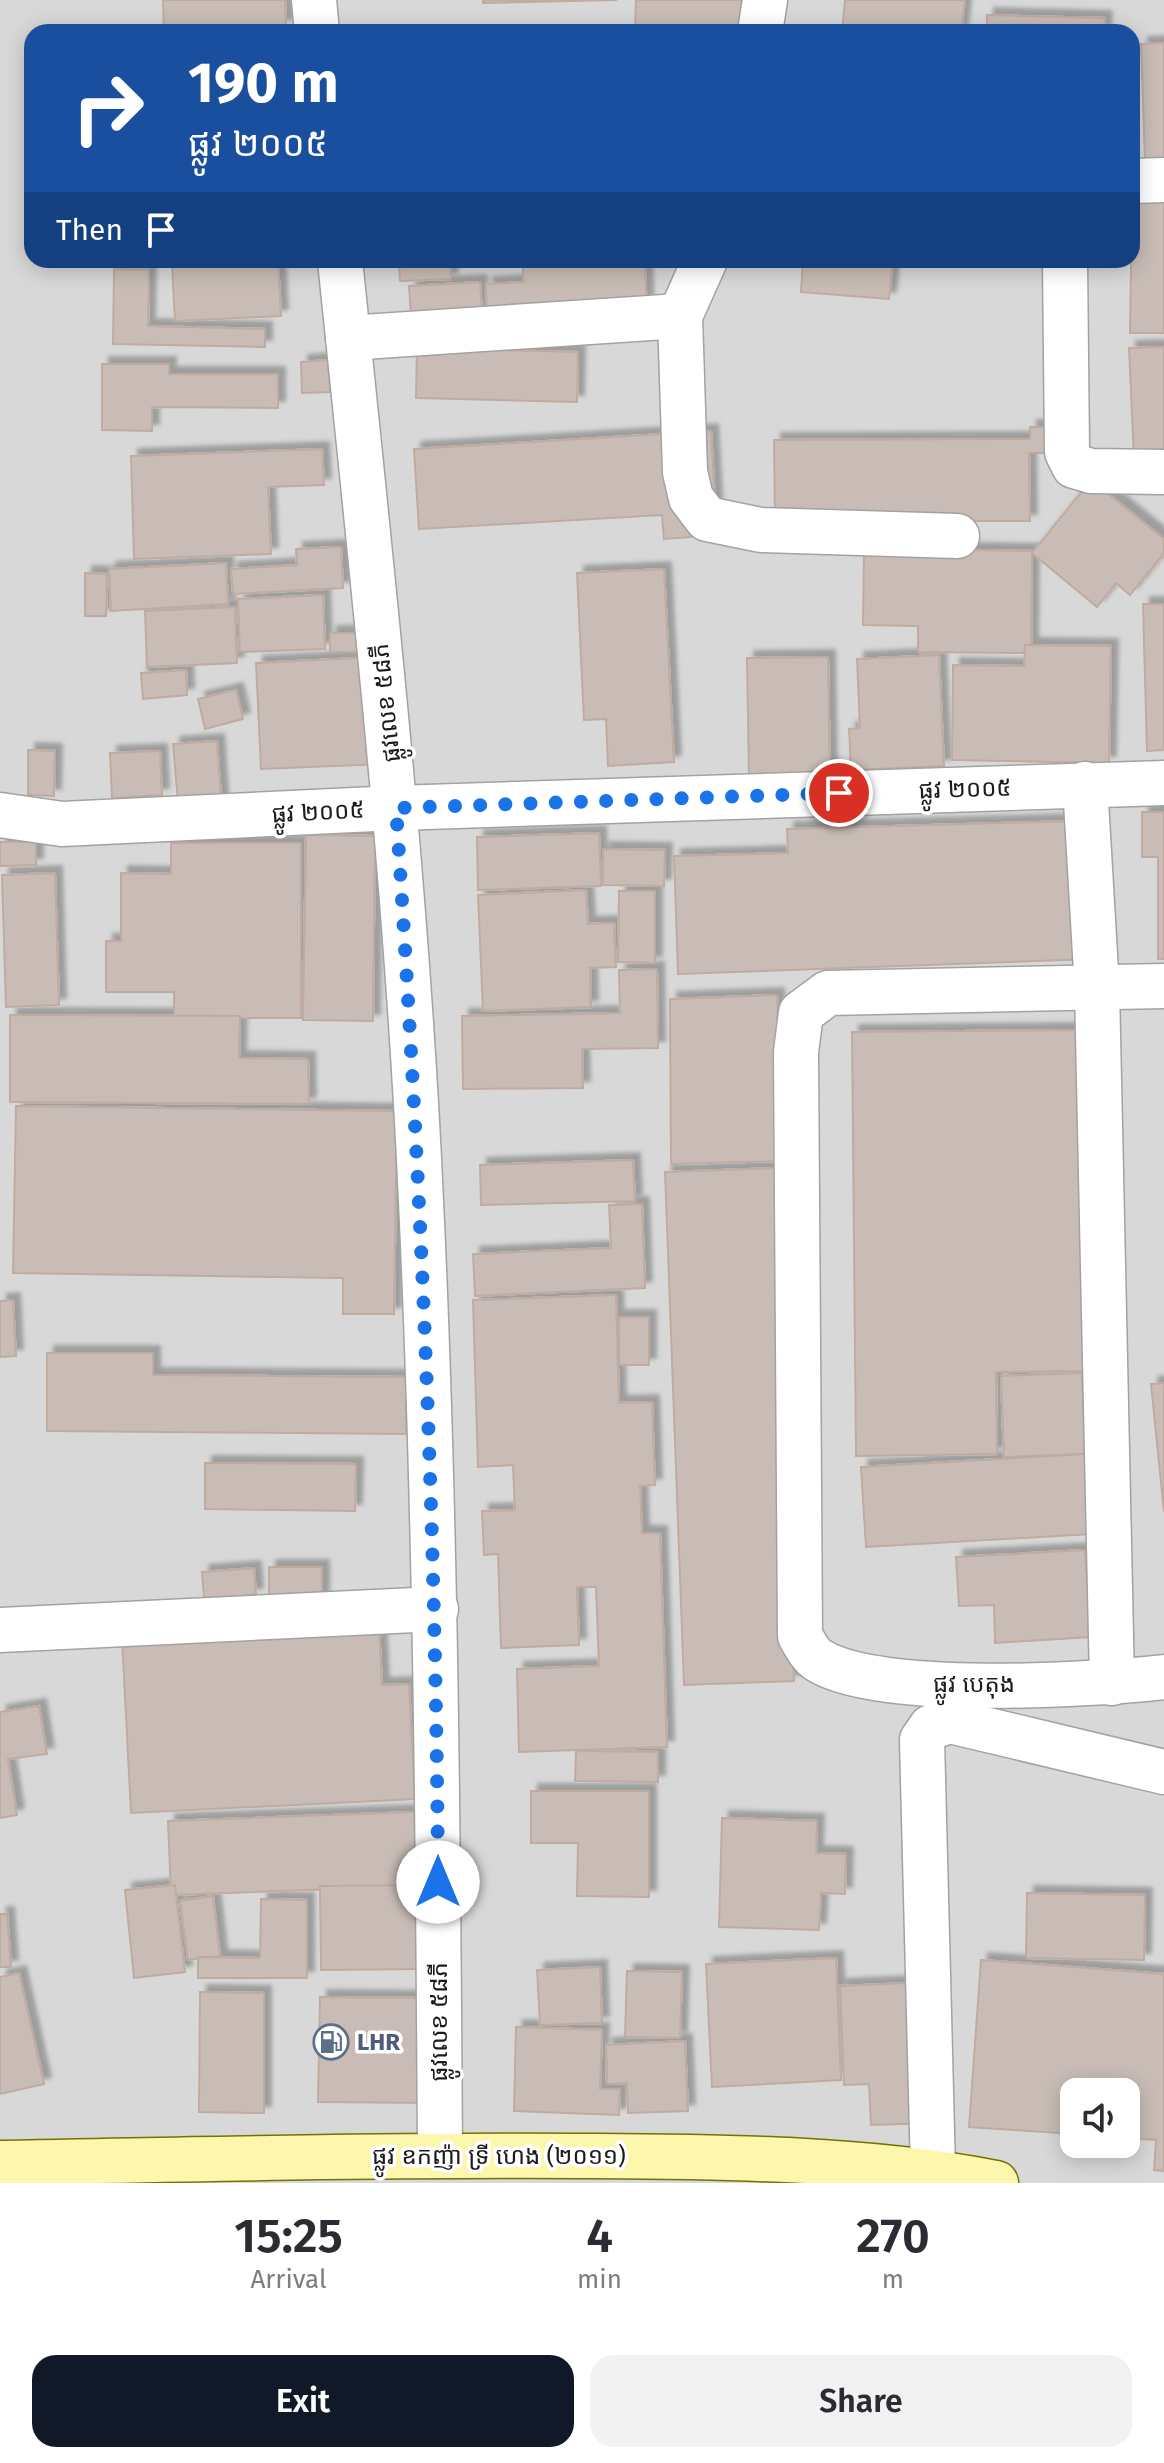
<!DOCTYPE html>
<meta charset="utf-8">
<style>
:root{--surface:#fff;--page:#f2f2f3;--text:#2b2b33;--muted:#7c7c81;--accent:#111827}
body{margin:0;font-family:"Fira Sans","Noto Sans Khmer",sans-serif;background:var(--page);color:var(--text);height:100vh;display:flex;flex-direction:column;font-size:30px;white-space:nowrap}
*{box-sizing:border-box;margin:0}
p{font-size:26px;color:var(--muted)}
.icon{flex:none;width:44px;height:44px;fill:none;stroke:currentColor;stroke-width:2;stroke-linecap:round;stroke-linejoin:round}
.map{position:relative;height:2183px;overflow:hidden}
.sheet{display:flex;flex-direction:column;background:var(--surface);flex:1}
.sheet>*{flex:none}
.banner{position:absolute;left:24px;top:24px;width:1116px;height:244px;border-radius:24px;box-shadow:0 4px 20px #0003;background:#1a4fa0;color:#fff;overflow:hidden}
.controls{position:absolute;left:1060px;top:2078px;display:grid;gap:16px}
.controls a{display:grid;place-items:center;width:80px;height:80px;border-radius:16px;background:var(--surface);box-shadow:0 4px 20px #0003;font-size:40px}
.pin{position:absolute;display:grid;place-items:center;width:68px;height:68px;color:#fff;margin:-34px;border:4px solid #fff;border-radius:50%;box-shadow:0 2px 8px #0007}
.me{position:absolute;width:88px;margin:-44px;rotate:0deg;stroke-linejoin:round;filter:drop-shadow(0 0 6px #0008)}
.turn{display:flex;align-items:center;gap:28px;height:168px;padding:0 32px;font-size:36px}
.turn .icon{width:104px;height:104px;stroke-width:2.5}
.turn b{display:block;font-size:56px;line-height:68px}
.then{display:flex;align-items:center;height:76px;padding:0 32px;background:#0003;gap:16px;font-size:30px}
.eta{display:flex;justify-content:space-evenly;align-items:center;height:136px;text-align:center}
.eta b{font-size:48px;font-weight:600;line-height:56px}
.button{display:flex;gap:16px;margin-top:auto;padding:16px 32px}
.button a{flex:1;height:92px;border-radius:24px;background:var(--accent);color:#fff;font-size:32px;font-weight:600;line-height:92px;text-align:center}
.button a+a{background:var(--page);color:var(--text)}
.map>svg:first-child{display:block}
</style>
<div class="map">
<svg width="1164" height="2183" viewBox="0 0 1164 2183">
<defs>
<filter id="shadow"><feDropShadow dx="7" dy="-7" stdDeviation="2" flood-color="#0004"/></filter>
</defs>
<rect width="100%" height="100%" fill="#eee7e0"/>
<path fill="#d9d8d8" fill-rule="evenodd" d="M0,0H1164V2183H0ZM32,32H1132V260H32ZM1074,2092H1126V2144H1074Z"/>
<g fill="#c9bcb6" stroke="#c0aba1" stroke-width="2" filter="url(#shadow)">
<polygon points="163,0 285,0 286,26 164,32"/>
<polygon points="483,0 617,0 483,3"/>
<polygon points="636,0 750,0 750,32 635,32"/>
<polygon points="845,0 965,0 961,32 842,32"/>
<polygon points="987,15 1105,18 1104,32 987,32"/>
<polygon points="1164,43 1164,159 1145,160 1141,44"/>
<polygon points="1132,201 1164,201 1164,333 1130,333"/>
<polygon points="278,260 281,316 175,321 172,265"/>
<polygon points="399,260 450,260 451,279 400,281"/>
<polygon points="523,260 645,260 647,321 487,315 486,284 523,282"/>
<polygon points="803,260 893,260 889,299 801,292"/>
<polygon points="114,269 149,270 148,326 265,329 265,347 113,344"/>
<polygon points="480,282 483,330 412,334 409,286"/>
<polygon points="1164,347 1164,458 1134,459 1129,348"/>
<polygon points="417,348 578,352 577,402 416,398"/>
<polygon points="328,360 330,392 302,393 301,362"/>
<polygon points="102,364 169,364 169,374 278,374 278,408 152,407 152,431 102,430"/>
<polygon points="1030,427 1080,427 1079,453 1029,453 1030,521 775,521 774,440 1030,439"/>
<polygon points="711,431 717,535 664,539 662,515 419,529 414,449"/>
<polygon points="322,449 324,485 268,487 271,554 134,559 131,456"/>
<polygon points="1091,480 1164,539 1164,553 1130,595 1116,583 1097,607 1032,553"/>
<polygon points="341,547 343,588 233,594 231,569 297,565 296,549"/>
<polygon points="864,548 1032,551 1031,653 918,652 918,626 863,625"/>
<polygon points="226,563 228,604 111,611 109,569"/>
<polygon points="664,569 674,762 608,766 606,719 584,720 577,573"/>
<polygon points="85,573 107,574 106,616 85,616"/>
<polygon points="323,595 325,649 240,652 238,599"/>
<polygon points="1143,604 1164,604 1164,750 1147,751"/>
<polygon points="235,607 237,663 147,667 145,611"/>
<rect x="330" y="633" width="33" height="19"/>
<polygon points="1025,645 1111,646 1109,763 952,760 953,665 1024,666"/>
<polygon points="939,655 944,766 851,770 849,729 860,728 857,659"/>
<polygon points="378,657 383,764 261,769 256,663"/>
<polygon points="828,657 830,778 749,779 747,658"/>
<polygon points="186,670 187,695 143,699 141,673"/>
<polygon points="236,690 243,719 205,729 198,699"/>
<polygon points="217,741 222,811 179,814 173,744"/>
<polygon points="28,750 55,751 54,796 28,795"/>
<polygon points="160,751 162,795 112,798 110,753"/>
<polygon points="1142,812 1164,812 1164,959 1158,959 1158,857 1142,857"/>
<polygon points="1073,821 1091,959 678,974 674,856 788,853 787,829"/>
<polygon points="599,833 601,886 478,890 477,837"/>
<polygon points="306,835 375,836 373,1021 303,1020"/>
<polygon points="0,842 36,842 36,865 0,866"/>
<polygon points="171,843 301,843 301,1018 174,1018 174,992 106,992 106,941 121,941 121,873 171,874"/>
<polygon points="603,849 665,850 664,886 603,885"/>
<polygon points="55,873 59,1005 6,1007 2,875"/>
<polygon points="586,890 588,924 614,923 616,967 590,968 591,1007 483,1011 478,895"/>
<polygon points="619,891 655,891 655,963 618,962"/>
<polygon points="657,969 658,1048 582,1049 583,1088 463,1089 462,1016 620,1013 619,970"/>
<polygon points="777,995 782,1161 671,1164 670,999"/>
<polygon points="10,1015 240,1016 239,1058 308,1059 309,1104 10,1102"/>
<polygon points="1079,1030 1083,1371 996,1372 997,1454 856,1456 852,1032"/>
<polygon points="16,1106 397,1111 394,1314 343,1314 343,1278 13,1273"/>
<polygon points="633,1160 635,1201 481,1205 480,1165"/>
<polygon points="775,1168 794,1681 684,1685 665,1172"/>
<polygon points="642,1204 645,1288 475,1296 473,1254 611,1248 609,1205"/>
<polygon points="616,1295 619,1403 652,1402 655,1485 640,1486 642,1533 660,1533 667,1747 519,1752 517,1669 599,1666 596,1587 577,1587 579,1645 501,1648 498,1554 484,1555 482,1511 515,1510 513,1465 478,1467 473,1300"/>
<polygon points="13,1300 16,1356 0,1357 0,1301"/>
<rect x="619" y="1317" width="30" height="48"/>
<polygon points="47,1353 153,1353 153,1375 406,1377 406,1434 47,1431"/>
<polygon points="1082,1373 1085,1454 1004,1457 1001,1376"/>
<polygon points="1164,1383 1164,1512 1151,1384"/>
<polygon points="1086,1454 1091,1534 866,1547 861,1467"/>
<polygon points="205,1463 356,1464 355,1511 205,1509"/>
<polygon points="1085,1550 1091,1637 995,1643 994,1605 959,1606 956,1557"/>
<rect x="269" y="1567" width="53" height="34"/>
<polygon points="254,1568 256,1595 204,1598 202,1572"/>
<polygon points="379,1626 382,1685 409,1684 415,1799 131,1813 122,1638"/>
<polygon points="39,1706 47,1754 8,1759 17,1815 0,1818 0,1712"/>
<polygon points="576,1751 658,1752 658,1782 575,1781"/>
<polygon points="531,1791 649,1791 649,1897 577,1896 578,1843 531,1843"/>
<polygon points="414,1812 417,1886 171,1895 168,1821"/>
<polygon points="722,1818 817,1821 816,1853 846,1854 845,1894 821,1893 819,1930 719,1927"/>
<polygon points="175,1885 185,1972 134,1978 125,1890"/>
<polygon points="421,1885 422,1969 321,1970 320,1886"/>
<polygon points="1027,1893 1145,1895 1144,1960 1026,1958"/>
<polygon points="213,1896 220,1956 188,1960 180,1901"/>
<polygon points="261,1899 307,1900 307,1978 198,1978 198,1957 260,1958"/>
<polygon points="0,1914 7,1914 11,1967 0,1967"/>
<polygon points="836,1958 841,2080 712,2087 706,1964"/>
<polygon points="981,1960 1164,1974 1164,2171 1154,2170 1156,2140 1126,2138 1126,2092 1074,2092 1074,2134 969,2127"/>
<polygon points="600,1967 602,2023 540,2025 537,1970"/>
<polygon points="627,1971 682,1972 680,2038 625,2037"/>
<polygon points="19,1973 44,2084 0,2094 0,1977"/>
<polygon points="930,1982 935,2123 871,2125 869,2084 844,2085 840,1986"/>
<polygon points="200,1992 264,1993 264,2113 199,2112"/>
<polygon points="320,1997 429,1998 428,2103 318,2102"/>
<polygon points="516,2027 602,2030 600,2089 620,2089 619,2115 514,2111"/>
<polygon points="685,2041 688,2111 628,2113 627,2083 607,2084 606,2045"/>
</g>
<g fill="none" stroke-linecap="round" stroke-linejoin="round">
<defs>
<g id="minor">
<polyline points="760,32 765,0"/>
<polyline points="1132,181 1164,180"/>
<polyline points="705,260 680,316 685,472 691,498 707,519 761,530 957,536"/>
<polyline points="1065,260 1067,452 1074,466 1091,471 1164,472"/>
<polyline points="348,338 680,316"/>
<polyline points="1085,784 1097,988 1112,1683"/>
<polyline points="0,815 62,824 396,808 1164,783"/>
<path d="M1164,986L828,993L801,1013L796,1052L800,1636C805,1644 810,1655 818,1660C878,1698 1090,1685 1164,1677"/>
<polyline points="0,1630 436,1609"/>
<polyline points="933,2171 922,1740 931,1727 950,1721 1164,1772"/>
</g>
<g id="tertiary">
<polyline points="314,0 317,32"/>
<path d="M340,260C372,573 407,886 421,1201C436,1519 438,1837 440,2155"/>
</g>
<path id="secondary" d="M0,2163C193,2159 387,2155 580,2156C718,2157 860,2157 996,2183"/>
</defs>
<use href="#minor" stroke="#a2a2a2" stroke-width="47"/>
<use href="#tertiary" stroke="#a2a2a2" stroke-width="47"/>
<use href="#secondary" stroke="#747200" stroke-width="47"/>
<use href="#minor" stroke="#fff" stroke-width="44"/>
<use href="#tertiary" stroke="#fff" stroke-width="44"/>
<use href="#secondary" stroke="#fdf7ae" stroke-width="44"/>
</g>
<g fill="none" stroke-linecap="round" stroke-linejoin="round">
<path stroke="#1a73e8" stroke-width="14" stroke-dasharray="0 25.2" d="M438,1882C436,1523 420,1166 396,808L839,793"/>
</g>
<defs>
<symbol id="fuel-ring" viewBox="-11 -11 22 22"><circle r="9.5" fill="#fff" stroke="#5c6f8a" stroke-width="1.5"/><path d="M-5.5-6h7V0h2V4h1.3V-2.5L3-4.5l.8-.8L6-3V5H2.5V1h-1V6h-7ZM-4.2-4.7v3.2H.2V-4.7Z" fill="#5c6f8a"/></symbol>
</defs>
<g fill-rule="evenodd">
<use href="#fuel-ring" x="311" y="2022" width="40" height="40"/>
</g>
<g text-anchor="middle" stroke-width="7" stroke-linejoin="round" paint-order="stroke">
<g font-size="24" fill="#1b1b1b" stroke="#fff">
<text transform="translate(386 703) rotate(-96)" y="8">ផ្លូវលេខ ៥៨ភី</text>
<text transform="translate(965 789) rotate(-2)" y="8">ផ្លូវ ២០០៥</text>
<text transform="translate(318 812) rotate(-3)" y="8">ផ្លូវ ២០០៥</text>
<text x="974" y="1692">ផ្លូវ បេតុង</text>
<text transform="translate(439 2022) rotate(-90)" y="8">ផ្លូវលេខ ៥៨ភី</text>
<text x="499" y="2164">ផ្លូវ ឧកញ៉ា ទ្រី ហេង (២០១១)</text>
</g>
<g font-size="24" font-weight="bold" fill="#4e5e75" stroke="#fff" text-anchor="start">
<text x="357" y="2050">LHR</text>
</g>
</g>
</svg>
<div class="controls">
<a><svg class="icon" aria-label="sound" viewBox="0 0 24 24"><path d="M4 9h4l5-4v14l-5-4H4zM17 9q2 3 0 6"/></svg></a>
</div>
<div class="pin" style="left:839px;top:793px;background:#d93025"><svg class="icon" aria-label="arrive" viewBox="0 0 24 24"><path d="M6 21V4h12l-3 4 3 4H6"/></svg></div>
<svg class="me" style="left:438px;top:1882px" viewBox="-20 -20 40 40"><circle r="19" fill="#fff"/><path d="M0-13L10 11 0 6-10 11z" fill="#1a73e8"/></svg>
<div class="banner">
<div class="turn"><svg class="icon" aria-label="right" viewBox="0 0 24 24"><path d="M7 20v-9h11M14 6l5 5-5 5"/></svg><div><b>190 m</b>ផ្លូវ ២០០៥</div></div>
<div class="then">Then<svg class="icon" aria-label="arrive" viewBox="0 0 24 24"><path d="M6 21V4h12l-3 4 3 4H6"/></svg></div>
</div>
</div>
<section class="sheet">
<div class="eta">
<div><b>15:25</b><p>Arrival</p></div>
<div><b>4</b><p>min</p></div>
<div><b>270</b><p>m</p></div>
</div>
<div class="button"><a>Exit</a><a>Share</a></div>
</section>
